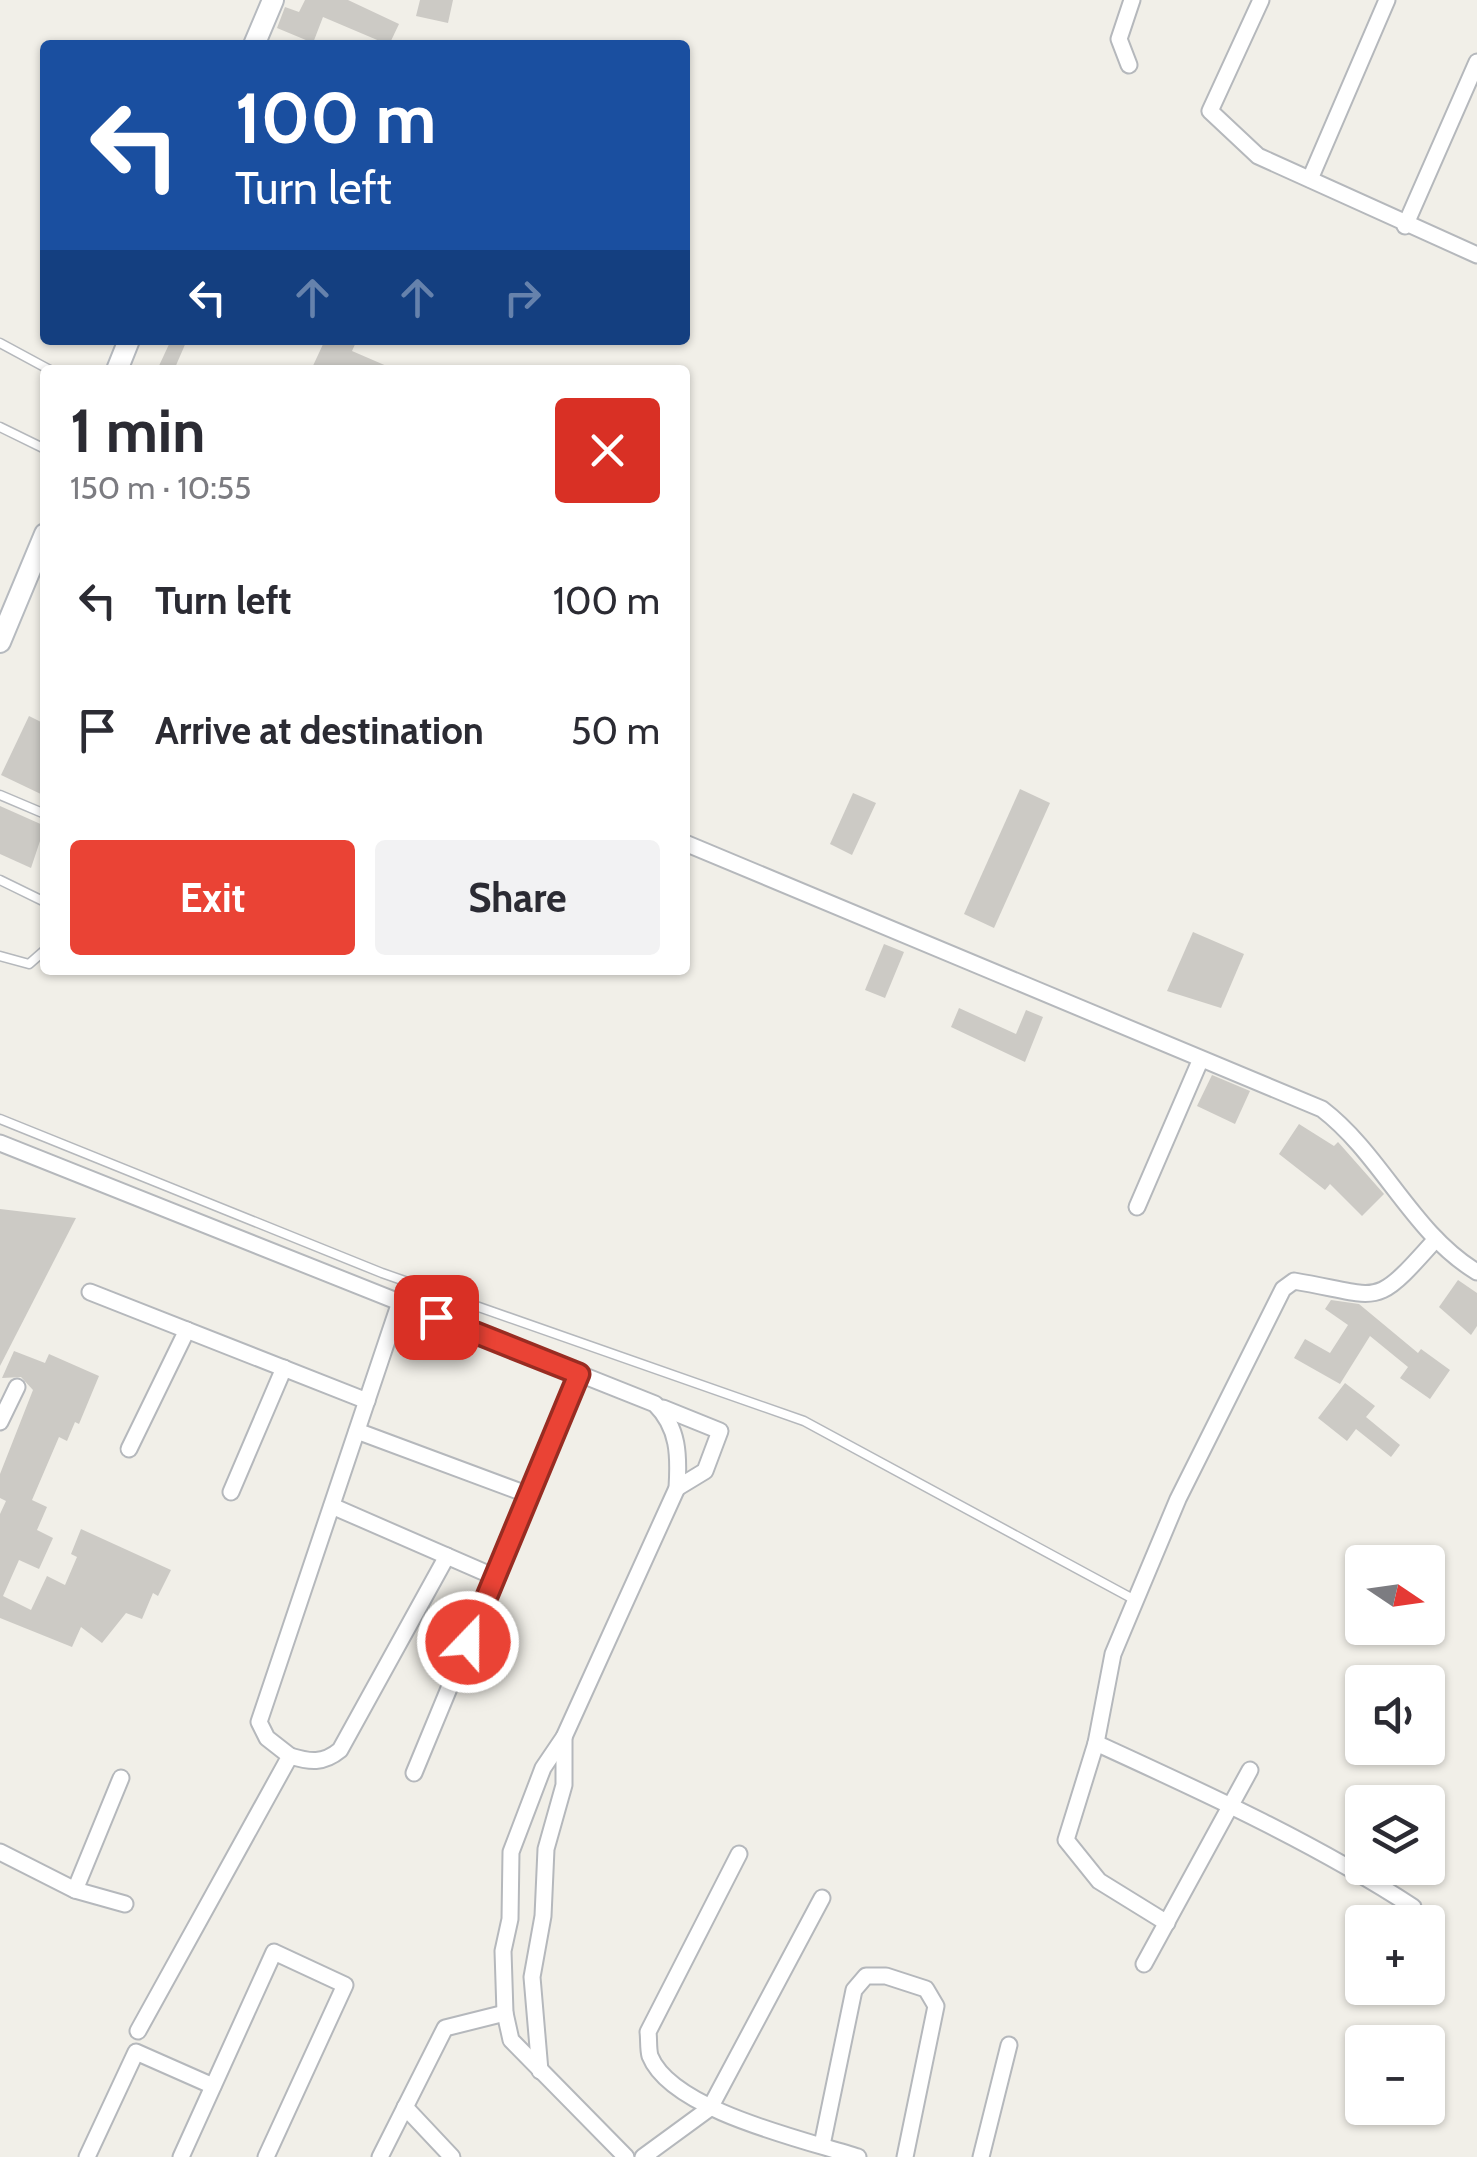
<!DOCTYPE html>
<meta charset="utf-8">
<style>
:root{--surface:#fff;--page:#f2f2f3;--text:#2b2b33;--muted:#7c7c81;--accent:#ea4335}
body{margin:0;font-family:Cabin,sans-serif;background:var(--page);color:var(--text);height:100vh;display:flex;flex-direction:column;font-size:38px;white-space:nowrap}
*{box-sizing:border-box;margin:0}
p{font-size:32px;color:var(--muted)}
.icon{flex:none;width:55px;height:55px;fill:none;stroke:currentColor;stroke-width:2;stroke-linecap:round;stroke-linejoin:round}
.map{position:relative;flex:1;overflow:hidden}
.details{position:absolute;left:40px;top:365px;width:650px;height:610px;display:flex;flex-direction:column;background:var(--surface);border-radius:10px;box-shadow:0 2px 8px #0004}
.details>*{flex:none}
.banner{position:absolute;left:40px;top:40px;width:650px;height:305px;border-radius:10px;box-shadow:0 2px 8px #0004;background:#1a4fa0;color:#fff;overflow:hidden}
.needle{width:65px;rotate:103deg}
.buttons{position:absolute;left:1345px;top:1545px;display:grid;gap:20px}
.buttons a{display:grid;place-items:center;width:100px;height:100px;border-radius:10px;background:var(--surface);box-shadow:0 2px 8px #0004;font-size:50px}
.pin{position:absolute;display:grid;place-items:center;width:85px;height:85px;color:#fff;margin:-42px;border-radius:20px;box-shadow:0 5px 15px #0006}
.me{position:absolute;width:110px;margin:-55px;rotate:22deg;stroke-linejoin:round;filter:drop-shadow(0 0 8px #0008)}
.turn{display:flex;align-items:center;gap:35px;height:210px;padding:0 30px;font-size:45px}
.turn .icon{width:130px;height:130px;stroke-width:2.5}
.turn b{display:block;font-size:70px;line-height:85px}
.lanes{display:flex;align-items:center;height:95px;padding:0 30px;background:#0003;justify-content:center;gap:50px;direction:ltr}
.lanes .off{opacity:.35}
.round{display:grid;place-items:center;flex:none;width:105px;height:105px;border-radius:10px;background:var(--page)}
.headline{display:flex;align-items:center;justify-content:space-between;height:170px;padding:0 30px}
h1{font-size:60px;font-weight:800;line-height:75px}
.cta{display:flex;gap:20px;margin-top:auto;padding:20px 30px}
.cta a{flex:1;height:115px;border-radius:10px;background:var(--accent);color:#fff;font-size:40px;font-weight:800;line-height:115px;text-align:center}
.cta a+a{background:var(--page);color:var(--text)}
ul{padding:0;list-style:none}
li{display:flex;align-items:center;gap:30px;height:130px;padding:0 30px}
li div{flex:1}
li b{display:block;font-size:38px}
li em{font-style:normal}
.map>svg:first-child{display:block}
</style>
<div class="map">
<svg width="1477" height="2157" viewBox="0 0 1477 2157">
<rect width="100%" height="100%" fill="#f1efe8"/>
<g fill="#cccac5">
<polygon points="305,0 348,0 399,24 389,45 323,17 313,43 277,28 285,7 299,12"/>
<polygon points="420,0 453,0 448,23 416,16"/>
<polygon points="171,340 187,340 174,370 157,370"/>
<polygon points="325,340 357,340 352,351 396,370 311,370"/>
<polygon points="29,716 45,724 45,796 1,775"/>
<polygon points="1020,789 1050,803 994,928 964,914"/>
<polygon points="853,793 876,803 852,855 830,844"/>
<polygon points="0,806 45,826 31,868 0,854"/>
<polygon points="1193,932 1244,954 1221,1008 1167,991"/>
<polygon points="884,944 904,952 885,998 865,990"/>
<polygon points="959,1008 1016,1034 1026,1010 1043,1017 1025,1062 951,1027"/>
<polygon points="1212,1075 1250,1091 1235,1124 1197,1106"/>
<polygon points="1299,1124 1334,1146 1338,1142 1384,1194 1362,1216 1330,1184 1325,1190 1279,1154"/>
<polygon points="0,1209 76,1218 0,1366"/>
<polygon points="1458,1280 1477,1293 1477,1326 1471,1335 1439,1307"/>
<polygon points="1331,1300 1359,1304 1418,1353 1421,1349 1450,1370 1430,1399 1400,1378 1408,1367 1370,1336 1340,1384 1294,1358 1305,1339 1330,1353 1348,1325 1325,1309"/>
<polygon points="14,1351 45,1363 49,1354 99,1376 79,1424 75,1422 67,1441 59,1437 32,1500 47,1507 37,1530 53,1538 39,1569 19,1560 3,1596 31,1610 47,1576 65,1585 77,1557 71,1554 81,1529 171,1570 158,1596 153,1593 142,1619 126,1613 102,1643 81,1627 72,1647 0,1618 0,1514 6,1501 0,1498 0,1474 33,1390 21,1377 2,1378"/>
<polygon points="1345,1383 1375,1406 1366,1417 1400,1445 1391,1457 1356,1429 1347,1441 1318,1418"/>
</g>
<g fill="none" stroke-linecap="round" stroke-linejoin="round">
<defs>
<g id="lane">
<polyline points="0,343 50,370"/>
<polyline points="0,427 45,449"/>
<polyline points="0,795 45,814"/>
<polyline points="0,880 45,902"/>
<polyline points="0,956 29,964 45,950"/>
<polyline points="0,1119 382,1273 804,1421 1135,1600"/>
</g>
<g id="street">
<polyline points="1261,0 1210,111 1258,156 1477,255"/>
<polyline points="1129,65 1119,39 1132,0"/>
<polyline points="1310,179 1387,0"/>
<polyline points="1405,226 1477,62"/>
<path d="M685,843L1322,1109C1382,1155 1412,1233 1477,1272"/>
<path d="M0,1143L655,1404C679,1428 679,1456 677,1488L564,1737L543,1768L511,1852L510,1919L503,1951L505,2013L511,2040L626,2157"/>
<polyline points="1137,1207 1200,1061"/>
<polyline points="90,1292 367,1401"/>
<polyline points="663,1408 720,1431 705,1471 677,1488"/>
<polyline points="0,1422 17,1387"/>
<polyline points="357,1431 529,1495"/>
<polyline points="129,1449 187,1330"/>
<polyline points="231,1492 284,1368"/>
<polyline points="332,1506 495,1577"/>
<polyline points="1096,1743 1066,1840 1099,1881 1167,1923"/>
<path d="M290,1756C310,1762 323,1764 340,1750L447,1556"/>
<polyline points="414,1773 579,1374"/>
<polyline points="0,1852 75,1890 125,1904"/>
<path d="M739,1854L648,2032C649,2039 648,2049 650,2056C672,2111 806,2140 858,2157"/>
<polyline points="75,1890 121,1778"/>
<path d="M1413,1907C1313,1842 1205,1793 1096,1743L1113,1654L1178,1499L1283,1289L1294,1281C1383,1296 1372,1311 1436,1239"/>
<polyline points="1144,1964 1250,1770"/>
<polyline points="138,2031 290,1756 267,1738 259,1722 400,1302"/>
<polyline points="540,2071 532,1977 543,1916 546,1849 564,1785 564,1737"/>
<polyline points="405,2107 452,2157"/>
<polyline points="822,2145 854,1990 866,1976 886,1976 926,1989 936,2006 905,2157"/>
<polyline points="87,2157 136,2052 213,2086"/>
<polyline points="181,2157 274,1952 345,1985 266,2157"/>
<polyline points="380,2157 445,2028 505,2013"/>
<polyline points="643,2157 710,2108 822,1898"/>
<polyline points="981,2157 1009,2045"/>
</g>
<g id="secondary">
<polyline points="254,45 273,0"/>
<polyline points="117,370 129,340"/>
<polyline points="0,642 45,534"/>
</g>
</defs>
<use href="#lane" stroke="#b5b8bc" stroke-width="11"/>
<use href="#street" stroke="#b5b8bc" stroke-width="19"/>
<use href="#secondary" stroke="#b6babf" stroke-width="24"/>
<use href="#lane" stroke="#fff" stroke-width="8"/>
<use href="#street" stroke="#fff" stroke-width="15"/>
<use href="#secondary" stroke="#fff" stroke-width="20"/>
</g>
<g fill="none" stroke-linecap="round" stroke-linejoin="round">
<defs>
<polyline id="route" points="436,1317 579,1374 468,1642"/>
</defs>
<use href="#route" stroke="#982c22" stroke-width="25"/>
<use href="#route" stroke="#ea4335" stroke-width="18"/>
</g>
</svg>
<div class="buttons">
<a><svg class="needle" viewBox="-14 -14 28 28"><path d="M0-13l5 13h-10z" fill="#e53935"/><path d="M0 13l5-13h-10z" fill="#7c7c81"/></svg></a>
<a><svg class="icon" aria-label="sound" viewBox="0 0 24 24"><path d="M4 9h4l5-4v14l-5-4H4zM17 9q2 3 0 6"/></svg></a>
<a><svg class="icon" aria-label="layers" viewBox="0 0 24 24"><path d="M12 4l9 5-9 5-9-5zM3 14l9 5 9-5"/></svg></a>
<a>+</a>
<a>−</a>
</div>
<div class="pin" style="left:436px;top:1317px;background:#d93025"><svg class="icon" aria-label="arrive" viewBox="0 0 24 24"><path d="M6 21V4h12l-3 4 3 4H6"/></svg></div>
<svg class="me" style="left:468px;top:1642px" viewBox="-20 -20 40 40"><circle r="17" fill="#ea4335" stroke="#fff" stroke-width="3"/><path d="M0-11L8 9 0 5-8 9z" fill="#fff"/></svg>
<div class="banner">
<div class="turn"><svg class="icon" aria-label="left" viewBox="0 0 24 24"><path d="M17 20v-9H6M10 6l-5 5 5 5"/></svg><div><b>100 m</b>Turn left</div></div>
<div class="lanes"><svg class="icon" aria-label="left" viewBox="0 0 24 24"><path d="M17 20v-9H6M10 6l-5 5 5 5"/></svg><svg class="icon off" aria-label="ahead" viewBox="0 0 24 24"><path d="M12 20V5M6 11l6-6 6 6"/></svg><svg class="icon off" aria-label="ahead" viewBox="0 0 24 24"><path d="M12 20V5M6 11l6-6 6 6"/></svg><svg class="icon off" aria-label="right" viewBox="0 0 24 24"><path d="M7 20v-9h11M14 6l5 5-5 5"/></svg></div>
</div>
<section class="details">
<div class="headline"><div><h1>1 min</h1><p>150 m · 10:55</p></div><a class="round" style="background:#d93025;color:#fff"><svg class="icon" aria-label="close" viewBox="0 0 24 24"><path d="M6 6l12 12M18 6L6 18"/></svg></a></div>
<ul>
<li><svg class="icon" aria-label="left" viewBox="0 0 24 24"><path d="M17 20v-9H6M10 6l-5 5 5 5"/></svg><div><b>Turn left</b></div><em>100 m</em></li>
<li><svg class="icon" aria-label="arrive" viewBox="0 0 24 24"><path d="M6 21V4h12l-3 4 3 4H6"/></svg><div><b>Arrive at destination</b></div><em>50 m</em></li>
</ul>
<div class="cta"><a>Exit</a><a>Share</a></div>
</section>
</div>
